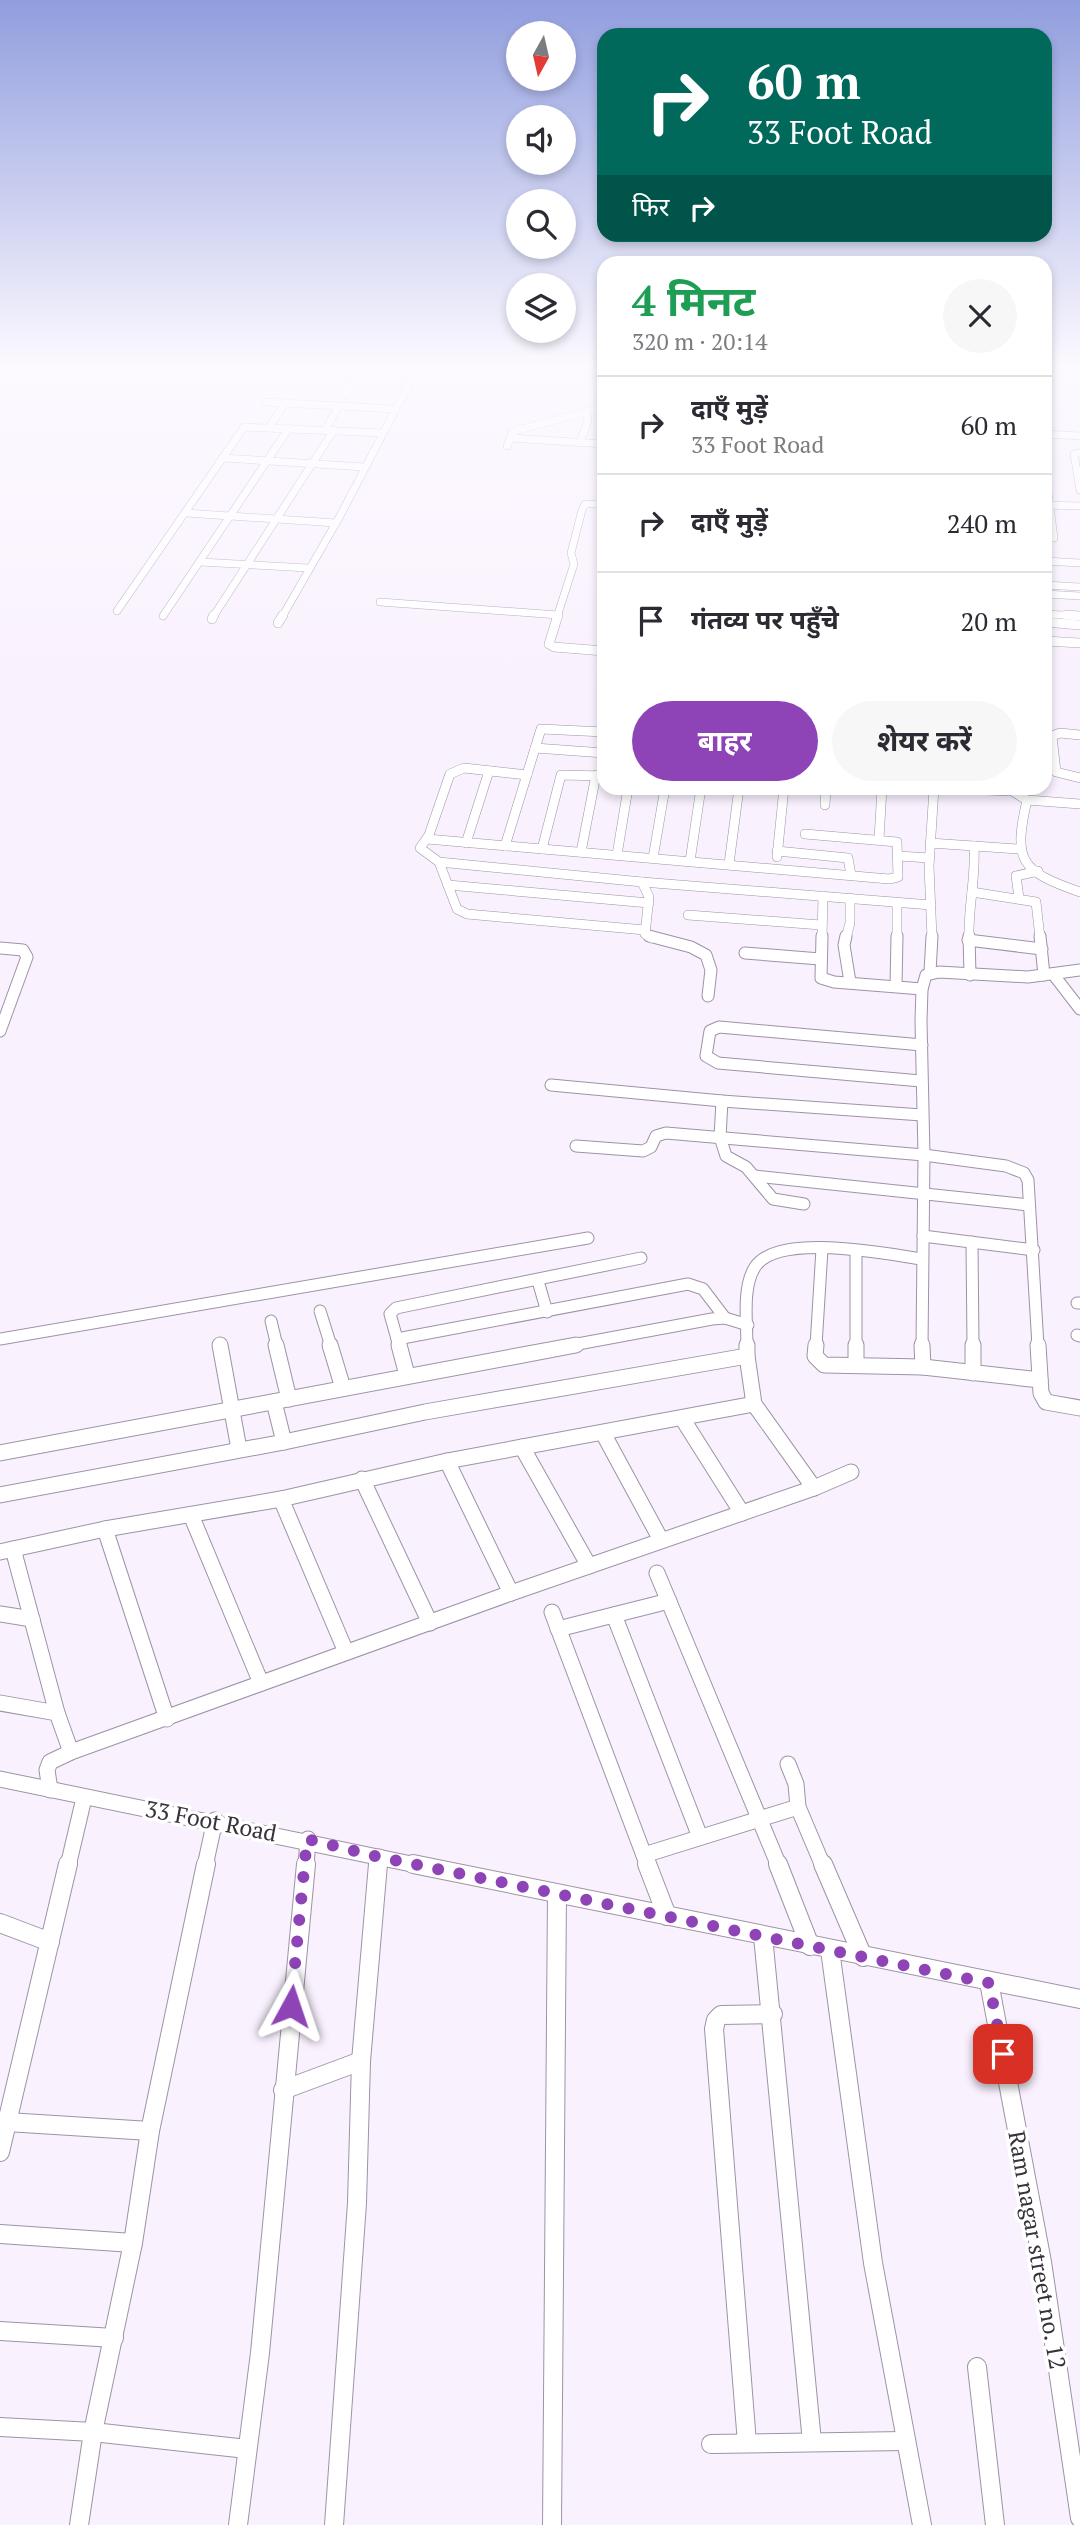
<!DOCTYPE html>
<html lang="hi">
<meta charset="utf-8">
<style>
:root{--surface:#fff;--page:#f7f7f7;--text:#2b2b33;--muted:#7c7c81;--line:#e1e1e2;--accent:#8e44b6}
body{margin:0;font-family:"PT Serif","Noto Sans Devanagari",serif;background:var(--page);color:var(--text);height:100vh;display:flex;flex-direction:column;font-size:26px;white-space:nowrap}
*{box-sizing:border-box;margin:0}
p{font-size:23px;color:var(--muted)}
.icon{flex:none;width:38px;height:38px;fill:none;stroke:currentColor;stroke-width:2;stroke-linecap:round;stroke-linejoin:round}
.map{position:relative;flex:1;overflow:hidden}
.side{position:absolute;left:597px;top:256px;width:455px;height:539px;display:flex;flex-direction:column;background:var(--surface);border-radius:21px;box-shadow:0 4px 10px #0003}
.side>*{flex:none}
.guide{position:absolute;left:597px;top:28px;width:455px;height:214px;border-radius:21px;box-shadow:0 4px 10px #0003;background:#00695c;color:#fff;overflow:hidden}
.needle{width:46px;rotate:188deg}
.fabs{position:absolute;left:506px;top:21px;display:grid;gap:14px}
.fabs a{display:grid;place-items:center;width:70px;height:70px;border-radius:50%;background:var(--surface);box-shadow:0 4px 10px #0003;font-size:35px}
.pin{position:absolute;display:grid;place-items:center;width:60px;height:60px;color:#fff;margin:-30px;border-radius:14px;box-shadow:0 4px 10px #0006}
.me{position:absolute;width:77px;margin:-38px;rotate:5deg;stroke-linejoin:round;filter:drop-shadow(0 0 5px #0008)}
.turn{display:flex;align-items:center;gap:24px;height:147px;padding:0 35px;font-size:32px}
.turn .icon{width:91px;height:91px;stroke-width:2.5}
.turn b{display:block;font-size:49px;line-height:60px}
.then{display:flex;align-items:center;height:66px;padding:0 35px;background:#0003;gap:14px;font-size:26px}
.round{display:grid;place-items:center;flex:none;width:74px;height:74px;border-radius:37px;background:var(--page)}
.overview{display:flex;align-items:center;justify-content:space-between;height:119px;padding:0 35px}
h1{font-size:42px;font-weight:700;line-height:52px;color:#1e9e55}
.action{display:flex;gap:14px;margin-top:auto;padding:14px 35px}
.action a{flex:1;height:80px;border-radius:42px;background:var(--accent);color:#fff;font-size:28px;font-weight:700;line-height:80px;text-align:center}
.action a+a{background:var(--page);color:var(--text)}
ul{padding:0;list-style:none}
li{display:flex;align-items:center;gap:21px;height:98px;padding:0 35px;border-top:2px solid var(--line)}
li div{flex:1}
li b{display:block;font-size:26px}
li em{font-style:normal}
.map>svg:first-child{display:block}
</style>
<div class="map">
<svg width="1080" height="2525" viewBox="0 0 1080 2525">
<rect width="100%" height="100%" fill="#f9f1fe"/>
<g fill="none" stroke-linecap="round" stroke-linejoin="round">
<defs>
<g id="street-far4">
<polyline points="323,364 413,368"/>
<polyline points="412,378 420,374 426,364"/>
<polyline points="345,395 364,366"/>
<polyline points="266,402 395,409"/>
<polyline points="270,426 285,403"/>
<polyline points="325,430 339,406"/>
<polyline points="1045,434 1080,436"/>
<polyline points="510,438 604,444"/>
<polyline points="580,442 588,421 586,412"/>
<polyline points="507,446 512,433 518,430 604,407"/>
<polyline points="1080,453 1074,454 1080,490"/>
<polyline points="223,458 364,467"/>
<polyline points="1045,469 1054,538"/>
<polyline points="1045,505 1080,506"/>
<polyline points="186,513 336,523"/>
<polyline points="1045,561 1080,563"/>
<polyline points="200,562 308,568"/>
<polyline points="1045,585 1080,587"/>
<polyline points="1045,594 1080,596"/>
<polyline points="380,602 558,615"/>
<polyline points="117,611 244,427 382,433"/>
<polyline points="1045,614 1080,616"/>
<polyline points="163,616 289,428"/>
<polyline points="213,617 334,430"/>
<polyline points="282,617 340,516 409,384 416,364"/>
<polyline points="557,617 574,564 571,553 582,510 585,504 604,504"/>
</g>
<g id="street-far3">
<polyline points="558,615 549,644 554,647 604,651"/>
<polyline points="1066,615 1080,616"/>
<polyline points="212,619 214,615"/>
<polyline points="1045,622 1080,625"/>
<polyline points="278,623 283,615"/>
<polyline points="1045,641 1080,643"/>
<polyline points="1080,735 1060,733 1052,736 1056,772 1080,778"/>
<polyline points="535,748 604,753"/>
<polyline points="527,775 464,768 450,774 429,835 420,848 439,862 457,909 467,914 645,930"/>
<polyline points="934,788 1012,791 1027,800 1080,804"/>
<path d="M1027,800C1013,861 1020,871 1080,892"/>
<polyline points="825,805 826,788"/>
<polyline points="427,839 889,879 898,877 897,842 805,834"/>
<polyline points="879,839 882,788"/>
<polyline points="466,843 489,771"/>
<polyline points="930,843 1019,849"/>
<polyline points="505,846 541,729 604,732"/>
<polyline points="542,849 561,775 604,776"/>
<polyline points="777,851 848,858 851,875"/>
<polyline points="581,852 596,775"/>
<polyline points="617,855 628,788"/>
<polyline points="899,856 929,858"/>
<polyline points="777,857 784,788"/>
<polyline points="653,858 665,788"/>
<polyline points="690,861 701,788"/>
<polyline points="439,862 642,882 649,897 645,934 652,938"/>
<polyline points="729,864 739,788"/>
<polyline points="642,882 931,905"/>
<polyline points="448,885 649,903"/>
<polyline points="972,892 1036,902 1040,938"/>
<polyline points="1019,898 1016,876 1038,871"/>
<polyline points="688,915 821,925"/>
<polyline points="822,938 823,896"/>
<polyline points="846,938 850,923 850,898"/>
<polyline points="897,938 897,903"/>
<polyline points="932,938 929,866 934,788"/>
<path d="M969,938C968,907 976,878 974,846"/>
</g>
<g id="street-far2">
<polyline points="649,936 691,947 706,955 711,970 708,996"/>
<polyline points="822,936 821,978 834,982 922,989"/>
<polyline points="846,936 844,945 850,982"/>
<polyline points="969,936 970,975"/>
<polyline points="1040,936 1044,975"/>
<polyline points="968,940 1042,949"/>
<polyline points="0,948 23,950 27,957 0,1031"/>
<polyline points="745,953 820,959"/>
<polyline points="930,972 932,936"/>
<polyline points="1053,974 1080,1009"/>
<polyline points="896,986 897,936"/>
<polyline points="921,1081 718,1063 706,1056 710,1031 719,1027 922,1045"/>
<polyline points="551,1085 722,1101 922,1115"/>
<polyline points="722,1101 720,1137 726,1156 746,1167 773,1199 804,1204"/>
<polyline points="576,1146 643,1151 651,1147 656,1136 666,1133 924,1155 1006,1166 1024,1173 1028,1180 1038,1346"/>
<polyline points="755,1176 1029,1205"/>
<polyline points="923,1236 1034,1250"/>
<polyline points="972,1242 973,1346"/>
<polyline points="856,1251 856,1346"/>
<polyline points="538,1281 547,1312"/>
<polyline points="1077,1303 1080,1303"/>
<polyline points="320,1311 331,1346"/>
<polyline points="271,1321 277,1346"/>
<polyline points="1077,1335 1080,1336"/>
<polyline points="0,1339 588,1238"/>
<polyline points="397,1339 688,1284 703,1289 725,1318"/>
<polyline points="399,1346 390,1314 396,1308 641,1258"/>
<polyline points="567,1346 712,1319 725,1318 748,1325"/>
<path d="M747,1346C747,1323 742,1287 755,1267C778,1232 886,1254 922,1259"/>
<polyline points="816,1346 822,1249"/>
<polyline points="922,1346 924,1155 921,1021 922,989 926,975 939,972 1028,977 1080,970"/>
</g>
<g id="street-far1">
<polyline points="220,1345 239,1449"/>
<polyline points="276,1345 289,1399"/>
<polyline points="330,1345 343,1388"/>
<polyline points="399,1345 407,1375"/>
<polyline points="816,1345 815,1356 824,1365 923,1367 1040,1380"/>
<polyline points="856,1345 856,1364"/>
<polyline points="922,1345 923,1367"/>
<polyline points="973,1345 973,1373"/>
<polyline points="1038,1345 1041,1393 1046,1402 1080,1408"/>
<polyline points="747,1356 754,1404 814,1488"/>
<polyline points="274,1402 284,1442"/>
<polyline points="682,1418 742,1513"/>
<polyline points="603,1433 661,1540"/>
<polyline points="522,1447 589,1566"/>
<polyline points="0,1453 576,1345"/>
<polyline points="447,1461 511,1593"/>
<polyline points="362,1479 430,1623"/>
<polyline points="0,1495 284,1442 425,1412 747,1356 747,1345"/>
<polyline points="281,1499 346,1652"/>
<polyline points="191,1515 261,1683"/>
<polyline points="105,1529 167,1719"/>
<polyline points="13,1549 57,1713"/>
<polyline points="0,1552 105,1529 281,1499 447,1461 754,1404"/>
<polyline points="657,1573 779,1866"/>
<polyline points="552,1612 648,1866"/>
<polyline points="0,1614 32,1619"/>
<polyline points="614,1615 700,1837"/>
<polyline points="558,1629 669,1601"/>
<polyline points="0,1703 57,1713 71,1752 50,1762 47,1770 50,1790"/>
<polyline points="71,1752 511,1593 814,1488 851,1472"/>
<polyline points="788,1764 796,1784 798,1807 823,1866"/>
<polyline points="0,1779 421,1866"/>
<polyline points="644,1855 798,1807"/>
<polyline points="68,1866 84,1798"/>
<polyline points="205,1866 215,1820"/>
<polyline points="306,1866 308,1839"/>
<polyline points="378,1866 379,1857"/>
</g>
<g id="street">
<polyline points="413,1864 1080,1999"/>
<polyline points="647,1864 667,1916"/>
<polyline points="778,1864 810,1946"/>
<polyline points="823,1864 863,1957"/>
<polyline points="0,1923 50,1942"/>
<polyline points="763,1936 812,2442"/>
<polyline points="830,1950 873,2263 922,2525"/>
<polyline points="989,1982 1042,2262 1080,2518"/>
<polyline points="283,2090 361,2061"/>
<polyline points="7,2122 150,2131"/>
<polyline points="0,2152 68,1864"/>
<polyline points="0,2234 133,2243"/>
<polyline points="0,2331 114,2338"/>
<polyline points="977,2367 995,2525"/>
<polyline points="0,2427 93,2432 247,2449"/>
<polyline points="747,2443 714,2029 716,2020 721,2015 773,2014"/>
<polyline points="711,2444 904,2441"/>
<polyline points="79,2525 93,2432 133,2243 150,2131 206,1864"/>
<polyline points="238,2525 260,2353 306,1864"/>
<polyline points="334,2525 357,2203 361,2061 378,1864"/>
<polyline points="552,2525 557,1894"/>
</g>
<polygon id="primary" points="1050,364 1080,366 1080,372 1051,366"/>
</defs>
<use href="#street-far4" stroke="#9e93a5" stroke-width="8"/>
<use href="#street-far3" stroke="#9e93a5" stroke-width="10"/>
<use href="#street-far2" stroke="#9e93a5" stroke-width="13"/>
<use href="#street-far1" stroke="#9e93a5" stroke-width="17"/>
<use href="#street" stroke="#9e93a5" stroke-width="20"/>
<use href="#primary" stroke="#9e93a5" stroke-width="2"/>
<use href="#street-far4" stroke="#fff" stroke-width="7"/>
<use href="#street-far3" stroke="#fff" stroke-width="9"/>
<use href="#street-far2" stroke="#fff" stroke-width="11"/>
<use href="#street-far1" stroke="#fff" stroke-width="15"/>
<use href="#street" stroke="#fff" stroke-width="18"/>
<use href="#primary" fill="#fff" fill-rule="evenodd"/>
</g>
<linearGradient id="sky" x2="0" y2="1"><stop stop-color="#919ede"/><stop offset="0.51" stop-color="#fcf9ff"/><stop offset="1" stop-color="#fcf9ff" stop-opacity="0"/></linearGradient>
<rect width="1080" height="717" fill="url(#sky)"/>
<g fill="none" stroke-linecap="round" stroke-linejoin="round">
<polyline stroke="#8e44b6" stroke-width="12" stroke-dasharray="0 21.6" points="291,2006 307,1839 379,1857 989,1983 1003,2054"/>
</g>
<g text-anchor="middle" stroke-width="7" stroke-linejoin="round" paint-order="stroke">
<g font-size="23" fill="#38333b" stroke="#fff">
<text transform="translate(211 1821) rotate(11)" y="8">33 Foot Road</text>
<text transform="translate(1037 2250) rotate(80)" y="8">Ram nagar street no. 12</text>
</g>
</g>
</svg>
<div class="fabs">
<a><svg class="needle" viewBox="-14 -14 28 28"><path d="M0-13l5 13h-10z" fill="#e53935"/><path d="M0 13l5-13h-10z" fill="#7c7c81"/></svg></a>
<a><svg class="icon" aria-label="sound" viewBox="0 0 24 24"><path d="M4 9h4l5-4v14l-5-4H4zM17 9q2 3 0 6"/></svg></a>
<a><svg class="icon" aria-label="search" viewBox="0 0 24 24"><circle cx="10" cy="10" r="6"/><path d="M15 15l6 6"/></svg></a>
<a><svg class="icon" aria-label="layers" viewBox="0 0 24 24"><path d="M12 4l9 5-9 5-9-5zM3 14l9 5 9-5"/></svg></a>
</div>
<div class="pin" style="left:1003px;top:2054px;background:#d93025"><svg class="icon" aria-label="arrive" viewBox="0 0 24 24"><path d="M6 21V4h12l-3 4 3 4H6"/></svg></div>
<svg class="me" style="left:291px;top:2006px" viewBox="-20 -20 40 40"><path d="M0-17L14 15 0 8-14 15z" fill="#8e44b6" stroke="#fff" stroke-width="4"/></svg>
<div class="guide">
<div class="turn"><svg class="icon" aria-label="right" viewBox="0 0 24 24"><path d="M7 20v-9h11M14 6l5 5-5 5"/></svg><div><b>60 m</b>33 Foot Road</div></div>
<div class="then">फिर<svg class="icon" aria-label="right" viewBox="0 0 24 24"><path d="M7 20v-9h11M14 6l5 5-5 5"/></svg></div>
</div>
<section class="side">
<div class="overview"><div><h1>4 मिनट</h1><p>320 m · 20:14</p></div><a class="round"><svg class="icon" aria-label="close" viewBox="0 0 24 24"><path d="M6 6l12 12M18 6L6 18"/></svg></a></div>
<ul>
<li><svg class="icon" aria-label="right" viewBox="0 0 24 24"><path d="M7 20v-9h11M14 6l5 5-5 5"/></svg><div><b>दाएँ मुड़ें</b><p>33 Foot Road</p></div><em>60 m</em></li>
<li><svg class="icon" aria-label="right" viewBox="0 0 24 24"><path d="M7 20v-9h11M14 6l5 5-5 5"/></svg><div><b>दाएँ मुड़ें</b></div><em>240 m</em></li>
<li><svg class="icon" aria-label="arrive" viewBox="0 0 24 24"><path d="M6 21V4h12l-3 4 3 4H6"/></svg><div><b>गंतव्य पर पहुँचे</b></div><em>20 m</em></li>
</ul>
<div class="action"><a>बाहर</a><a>शेयर करें</a></div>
</section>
</div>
